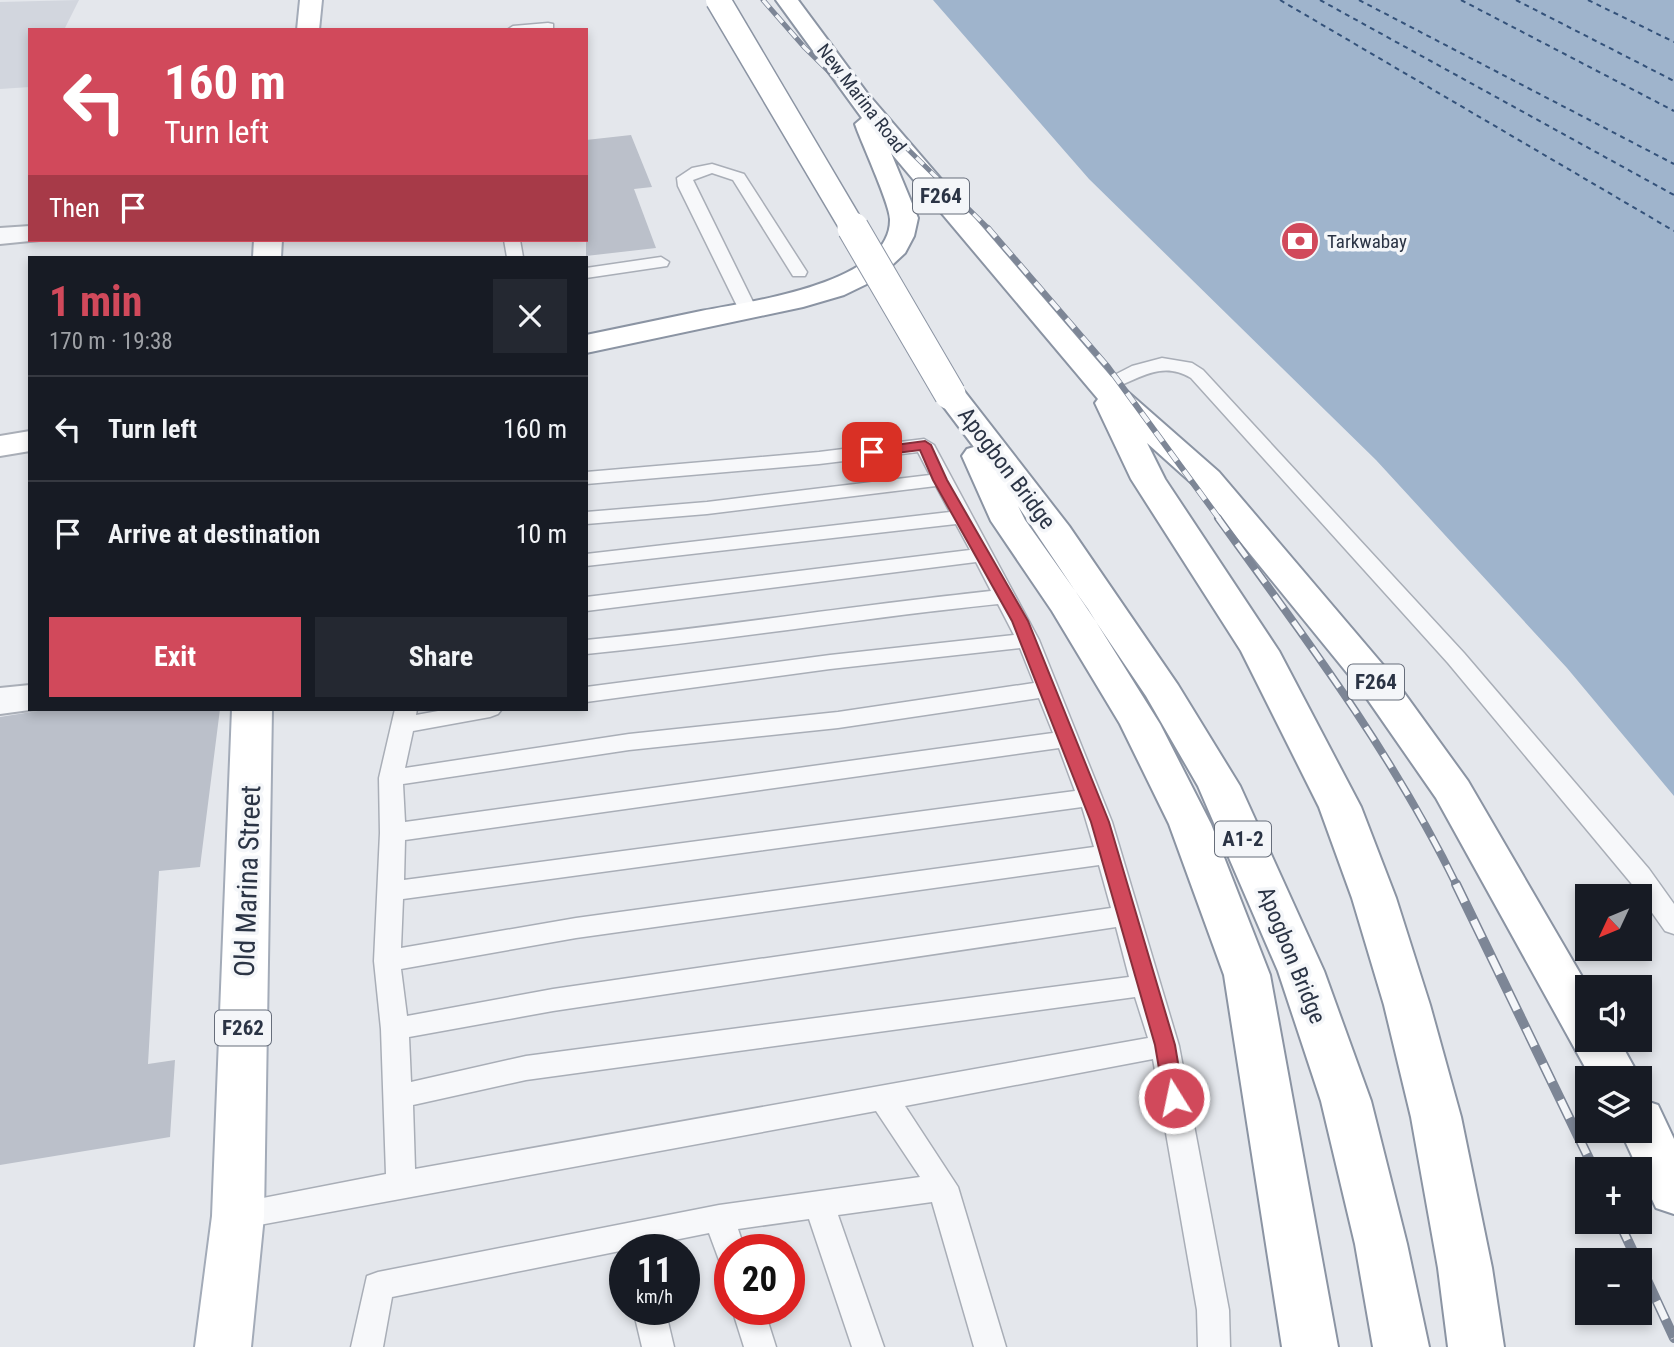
<!DOCTYPE html>
<meta charset="utf-8">
<style>
:root{--surface:#171b24;--page:#242831;--text:#f1f3f6;--muted:#9ea1a6;--line:#363941;--accent:#d1495b}
body{margin:0;font-family:"Roboto Condensed",sans-serif;background:var(--page);color:var(--text);height:100vh;display:flex;flex-direction:column;font-size:26px;white-space:nowrap}
*{box-sizing:border-box;margin:0}
p{font-size:23px;color:var(--muted)}
.icon{flex:none;width:38px;height:38px;fill:none;stroke:currentColor;stroke-width:2;stroke-linecap:round;stroke-linejoin:round}
.map{position:relative;flex:1;overflow:hidden}
.side{position:absolute;left:28px;top:256px;width:560px;height:455px;display:flex;flex-direction:column;background:var(--surface);border-radius:0px;box-shadow:0 4px 10px #0003}
.side>*{flex:none}
.top-card{position:absolute;left:28px;top:28px;width:560px;height:214px;border-radius:0px;box-shadow:0 4px 10px #0003;background:#d1495b;color:#fff;overflow:hidden}
.needle{width:46px;rotate:226deg}
.buttons{position:absolute;left:1575px;top:884px;display:grid;gap:14px}
.buttons a{display:grid;place-items:center;width:77px;height:77px;border-radius:0px;background:var(--surface);box-shadow:0 4px 10px #0003;font-size:35px}
.speed{position:absolute;left:609px;top:1234px;display:flex;gap:14px;font-size:35px;font-weight:700;text-align:center}
.speed>*{display:grid;place-content:center;width:91px;height:91px;border-radius:50%;background:var(--surface);box-shadow:0 4px 10px #0003;line-height:1}
.speed small{font-size:18px;font-weight:400}
.speed .limit{border:10px solid #d22;background:#fff;color:#111}
.pin{position:absolute;display:grid;place-items:center;width:60px;height:60px;color:#fff;margin:-30px;border-radius:14px;box-shadow:0 4px 10px #0006}
.me{position:absolute;width:77px;margin:-38px;rotate:350deg;stroke-linejoin:round;filter:drop-shadow(0 0 5px #0008)}
.turn{display:flex;align-items:center;gap:24px;height:147px;padding:0 21px;font-size:32px}
.turn .icon{width:91px;height:91px;stroke-width:2.5}
.turn b{display:block;font-size:49px;line-height:60px}
.then{display:flex;align-items:center;height:66px;padding:0 21px;background:#0003;gap:14px;font-size:26px}
.round{display:grid;place-items:center;flex:none;width:74px;height:74px;border-radius:0px;background:var(--page)}
.head{display:flex;align-items:center;justify-content:space-between;height:119px;padding:0 21px}
h1{font-size:42px;font-weight:700;line-height:52px;color:var(--accent)}
.button{display:flex;gap:14px;margin-top:auto;padding:14px 21px}
.button a{flex:1;height:80px;border-radius:0px;background:var(--accent);color:#fff;font-size:28px;font-weight:700;line-height:80px;text-align:center}
.button a+a{background:var(--page);color:var(--text)}
ul{padding:0;list-style:none}
li{display:flex;align-items:center;gap:21px;height:105px;padding:0 21px;border-top:2px solid var(--line)}
li div{flex:1}
li b{display:block;font-size:26px}
li em{font-style:normal}
.map>svg:first-child{display:block}
</style>
<div class="map">
<svg width="1674" height="1347" viewBox="0 0 1674 1347">
<rect width="100%" height="100%" fill="#e4e7ec"/>
<polygon fill="#d2d6de" points="79,0 64,30 30,30 30,87 0,89 0,2"/>
<polygon fill="#9fb4cc" points="933,0 1674,0 1674,796 1567,668 1376,460 1089,179"/>
<g fill="none" stroke-linecap="round" stroke-linejoin="round">
<g stroke="#34527a" stroke-width="2" stroke-dasharray="5 4.5" stroke-linecap="butt">
<polyline points="1280,0 1674,231"/>
<polyline points="1320,0 1674,195"/>
<polyline points="1359,0 1674,164"/>
<polyline points="1461,0 1674,111"/>
<polyline points="1516,0 1674,81"/>
<polyline points="1588,0 1674,42"/>
</g>
</g>
<g fill="#bbc0ca">
<polygon points="631,135 652,187 634,189 656,248 586,256 586,140"/>
<polygon points="50,709 220,709 200,867 159,871 148,1064 175,1060 170,1137 0,1165 0,717"/>
</g>
<g fill="none" stroke-linecap="round" stroke-linejoin="round">
<defs>
<g id="lane">
<polygon points="548,23 553,24 553,30 507,30 513,26"/>
<polygon points="712,164 744,174 807,272 805,276 793,276 733,180 712,173 693,180 757,310 754,314 748,315 739,310 678,186 677,178 692,168"/>
<polygon points="504,240 520,240 523,257 507,257"/>
<polygon points="661,257 669,262 667,266 586,278 586,268"/>
<path d="M1162,358L1192,363L1203,370L1464,653L1649,869L1674,904V934L1665,931L1631,883L1448,663L1191,378C1158,358 1134,384 1102,392L1093,386L1132,366Z"/>
<path d="M924,439L934,445L1039,640L1112,822L1179,1046L1229,1310L1230,1347H1198L1197,1310L1153,1059L905,1106L958,1187L1006,1347H974L932,1202L838,1215L884,1347H852L809,1219L738,1229L745,1250H730V1264L719,1260L709,1233L392,1297L383,1347H351L367,1276L378,1272L719,1205L920,1177L876,1111L238,1229L227,1225L223,1216L227,1207L238,1203L386,1174L381,1029L374,961L380,833L379,778L395,709H417L416,715L449,709H502L498,714L490,717L413,731L405,768L629,734L838,712L1034,683L1020,648L830,669L586,702V687L830,655L1014,635L998,604C860,618 724,641 586,654V640C722,627 856,605 991,591L976,562L586,611V597L970,550L956,524L586,566V554L950,512L936,486L707,514L586,524V512L707,502L930,475L918,452L819,464L586,484V472L819,452ZM1039,698L1053,733L405,822L403,784L629,750L838,728ZM1059,748L1075,791L404,880L405,840ZM1082,807L1094,847L576,918L401,948L403,899ZM1099,865L1111,908L553,989L407,1016L401,969L576,938ZM1116,927L1129,977L526,1056L411,1082L409,1037L553,1011ZM1135,997L1148,1038L415,1169L413,1105L526,1080Z"/>
<polygon points="633,1309 665,1309 674,1347 642,1347"/>
<polygon points="732,1309 764,1309 776,1347 744,1347"/>
</g>
<g id="street">
<polygon points="30,226 30,240 40,240 0,244 0,228"/>
<polygon points="30,685 30,709 37,709 0,714 0,688"/>
</g>
<polygon id="secondary" points="30,431 30,451 0,456 0,436"/>
<g id="primary">
<polygon points="300,0 322,0 319,30 297,30"/>
<polygon points="254,240 282,240 281,257 253,257"/>
<polygon points="232,709 272,709 264,1216 251,1347 195,1347 212,1216"/>
</g>
<g id="highway">
<path d="M776,0H798L867,93L1113,379L1219,472L1389,672L1468,781L1588,987L1587,1040H1619L1640,1078V1079L1591,1078L1436,798L1361,690L1195,486L1147,443L1165,479L1279,651L1361,807L1396,898L1430,1005L1461,1117L1492,1268L1504,1347H1448L1438,1268L1411,1117L1384,1005L1352,898L1319,807L1241,651L1131,479L1095,403L1098,399L891,153L918,218L914,236L905,253L877,279L844,295L803,307L586,353V335C625,327 663,319 701,311C747,302 892,284 890,219C890,204 861,142 855,124L862,118Z"/>
<polygon points="950,385 961,387 1069,526 1178,685 1240,786 1324,971 1371,1101 1407,1244 1429,1347 1373,1347 1355,1244 1321,1101 1278,971 1198,786 1146,696 1018,506 1025,520 1088,609 1160,724 1211,824 1270,975 1338,1347 1282,1347 1224,975 1169,824 1120,724 1052,611 991,521 962,456 967,449 974,447 934,394 939,387"/>
<polygon points="1640,1099 1658,1105 1674,1139 1674,1214 1656,1208 1620,1130 1640,1130"/>
</g>
</defs>
<use href="#lane" stroke="#a9aeb7" stroke-width="3"/>
<use href="#street" stroke="#a9aeb7" stroke-width="4"/>
<use href="#secondary" stroke="#a9aeb7" stroke-width="4"/>
<use href="#primary" stroke="#a3abb8" stroke-width="4"/>
<use href="#highway" stroke="#8b94a3" stroke-width="4"/>
<use href="#lane" fill="#f7f8fa" fill-rule="evenodd"/>
<use href="#street" fill="#f7f8fa" fill-rule="evenodd"/>
<use href="#secondary" fill="#fff" fill-rule="evenodd"/>
<use href="#primary" fill="#fff" fill-rule="evenodd"/>
<use href="#highway" fill="#fff" fill-rule="evenodd"/>
<defs>
<polyline id="rail-far3" points="763,0 805,48 990,230"/>
<polyline id="rail-far2" points="988,228 1108,367 1220,520"/>
<path id="rail-far1" d="M1218,518C1304,636 1393,754 1457,886"/>
<g id="rail">
<polyline points="1456,884 1594,1169"/>
<polyline points="1619,1222 1637,1260"/>
<polyline points="1640,1265 1674,1338"/>
</g>
</defs>
<use href="#rail-far3" stroke="#7d8696" stroke-width="5"/>
<use href="#rail-far2" stroke="#7d8696" stroke-width="6"/>
<use href="#rail-far1" stroke="#7d8696" stroke-width="8"/>
<use href="#rail" stroke="#7d8696" stroke-width="10"/>
<use href="#rail-far3" stroke="#f4f6f9" stroke-width="3.5" stroke-dasharray="10" stroke-linecap="butt"/>
<use href="#rail-far2" stroke="#f4f6f9" stroke-width="4.5" stroke-dasharray="12" stroke-linecap="butt"/>
<use href="#rail-far1" stroke="#f4f6f9" stroke-width="5" stroke-dasharray="16" stroke-linecap="butt"/>
<use href="#rail" stroke="#f4f6f9" stroke-width="7" stroke-dasharray="20" stroke-linecap="butt"/>
<defs>
<polyline id="highway-bridge-far1" points="718,0 854,230"/>
<polyline id="highway-bridge" points="853,228 950,394"/>
</defs>
<use href="#highway-bridge-far1" stroke="#8b94a3" stroke-width="27" stroke-linecap="butt"/>
<use href="#highway-bridge" stroke="#8b94a3" stroke-width="33" stroke-linecap="butt"/>
<use href="#highway-bridge-far1" stroke="#fff" stroke-width="24"/>
<use href="#highway-bridge" stroke="#fff" stroke-width="31"/>
</g>
<polygon fill="#d1495b" stroke="#882f3b" stroke-width="2" points="925,441 931,445 947,480 1028,621 1109,822 1175,1045 1184,1098 1181,1104 1167,1104 1164,1098 1155,1045 1091,822 1012,621 933,480 920,450 872,456 865,452 872,448"/>
<defs>
<symbol id="bank-disc" viewBox="-11 -11 22 22"><circle r="9.5" fill="#d1495b" stroke="#f4f6f9"/><path d="M-6-4H6V4H-6ZM0-2.3a2.3 2.3 0 1 0 0 4.6a2.3 2.3 0 1 0 0-4.6Z" fill="#fff"/></symbol>
</defs>
<g fill-rule="evenodd">
<use href="#bank-disc" x="1278" y="219" width="44" height="44"/>
</g>
<g text-anchor="middle" stroke-width="7" stroke-linejoin="round" paint-order="stroke">
<g font-size="19" fill="#2b3445" stroke="#f4f6f9">
<text transform="translate(862 98) rotate(52)" y="7">New Marina Road</text>
</g>
<g font-size="19" fill="#2b3445" stroke="#f4f6f9" text-anchor="start">
<text x="1327" y="248">Tarkwabay</text>
</g>
<g fill="#f4f6f9" stroke="#676e7b" stroke-width="2">
<rect x="913" y="178.5" width="56" height="35" rx="5"/>
<rect x="1348" y="664.5" width="56" height="35" rx="5"/>
<rect x="1215" y="821.5" width="56" height="35" rx="5"/>
<rect x="215" y="1010.5" width="56" height="35" rx="5"/>
</g>
<g font-size="21" font-weight="bold" fill="#2b3445">
<text x="941" y="203">F264</text>
<text x="1376" y="689">F264</text>
<text x="1243" y="846">A1-2</text>
<text x="243" y="1035">F262</text>
</g>
<g font-size="23" fill="#2b3445" stroke="#f4f6f9">
<text transform="translate(1007 468) rotate(53)" y="8">Apogbon Bridge</text>
<text transform="translate(1292 955) rotate(68)" y="8">Apogbon Bridge</text>
</g>
<g font-size="28" fill="#2b3445" stroke="#f4f6f9">
<text transform="translate(247 881) rotate(-88)" y="10">Old Marina Street</text>
</g>
</g>
</svg>
<div class="buttons">
<a><svg class="needle" viewBox="-14 -14 28 28"><path d="M0-13l5 13h-10z" fill="#e53935"/><path d="M0 13l5-13h-10z" fill="#9ea1a6"/></svg></a>
<a><svg class="icon" aria-label="sound" viewBox="0 0 24 24"><path d="M4 9h4l5-4v14l-5-4H4zM17 9q2 3 0 6"/></svg></a>
<a><svg class="icon" aria-label="layers" viewBox="0 0 24 24"><path d="M12 4l9 5-9 5-9-5zM3 14l9 5 9-5"/></svg></a>
<a>+</a>
<a>−</a>
</div>
<div class="speed"><div>11<small>km/h</small></div><div class="limit">20</div></div>
<div class="pin" style="left:872px;top:452px;background:#d93025"><svg class="icon" aria-label="arrive" viewBox="0 0 24 24"><path d="M6 21V4h12l-3 4 3 4H6"/></svg></div>
<svg class="me" style="left:1174px;top:1098px" viewBox="-20 -20 40 40"><circle r="17" fill="#d1495b" stroke="#fff" stroke-width="3"/><path d="M0-11L8 9 0 5-8 9z" fill="#fff"/></svg>
<div class="top-card">
<div class="turn"><svg class="icon" aria-label="left" viewBox="0 0 24 24"><path d="M17 20v-9H6M10 6l-5 5 5 5"/></svg><div><b>160 m</b>Turn left</div></div>
<div class="then">Then<svg class="icon" aria-label="arrive" viewBox="0 0 24 24"><path d="M6 21V4h12l-3 4 3 4H6"/></svg></div>
</div>
<section class="side">
<div class="head"><div><h1>1 min</h1><p>170 m · 19:38</p></div><a class="round"><svg class="icon" aria-label="close" viewBox="0 0 24 24"><path d="M6 6l12 12M18 6L6 18"/></svg></a></div>
<ul>
<li><svg class="icon" aria-label="left" viewBox="0 0 24 24"><path d="M17 20v-9H6M10 6l-5 5 5 5"/></svg><div><b>Turn left</b></div><em>160 m</em></li>
<li><svg class="icon" aria-label="arrive" viewBox="0 0 24 24"><path d="M6 21V4h12l-3 4 3 4H6"/></svg><div><b>Arrive at destination</b></div><em>10 m</em></li>
</ul>
<div class="button"><a>Exit</a><a>Share</a></div>
</section>
</div>
